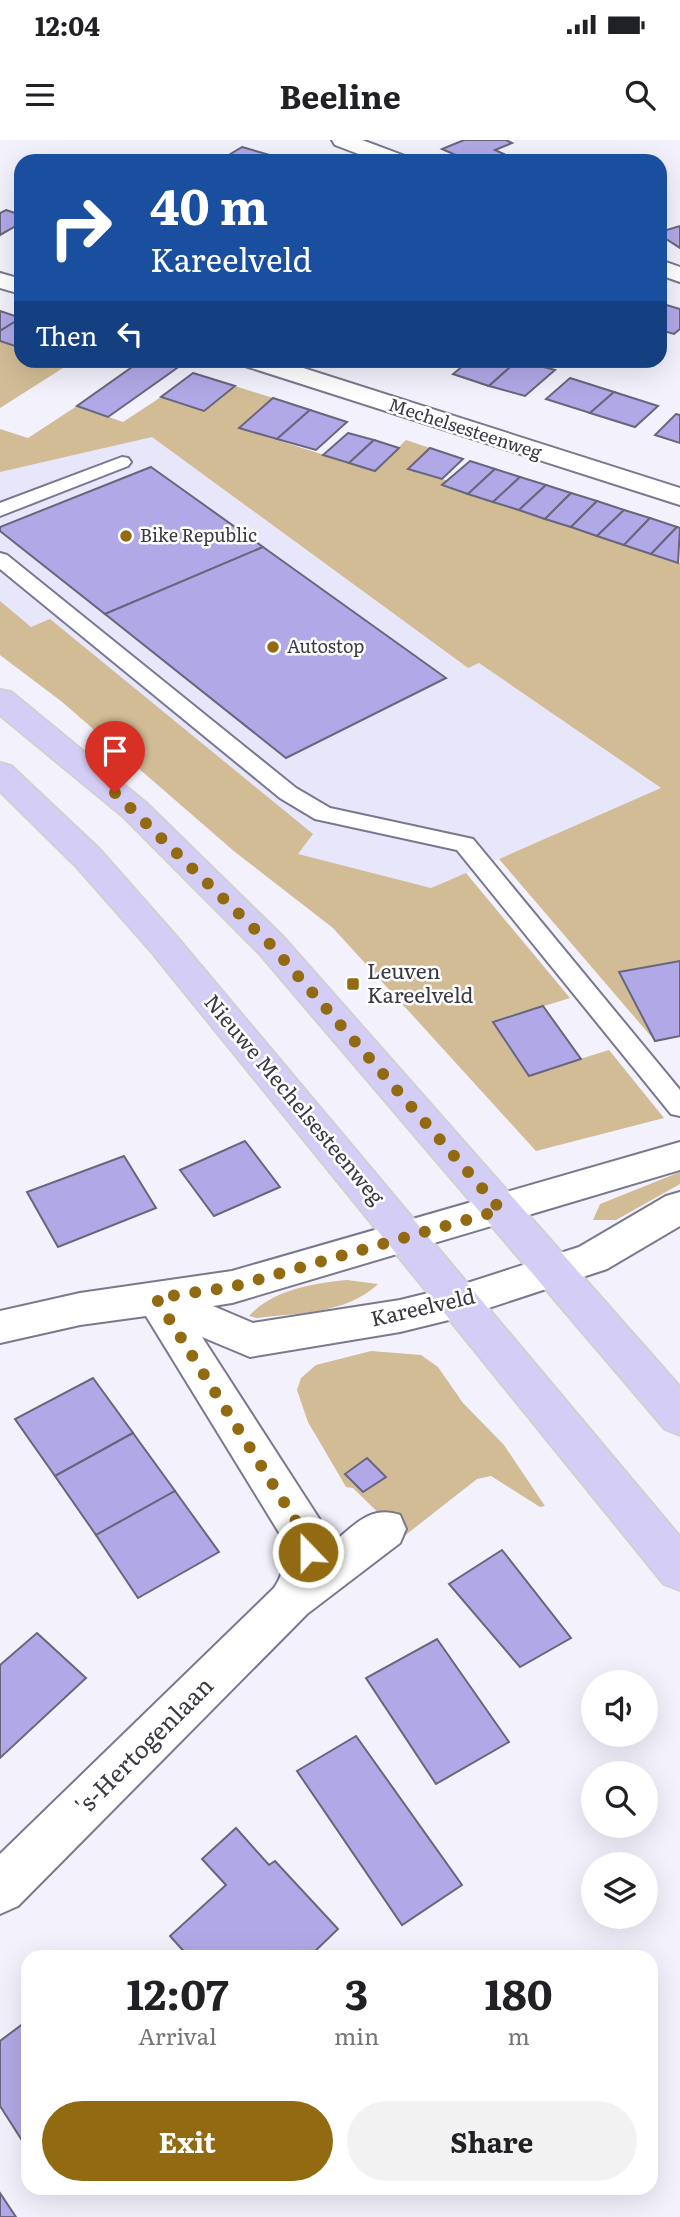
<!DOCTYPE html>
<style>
:root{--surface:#fff;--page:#f2f2f2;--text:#202124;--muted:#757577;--accent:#916a11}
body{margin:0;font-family:Literata,serif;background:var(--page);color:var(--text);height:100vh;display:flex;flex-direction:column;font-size:26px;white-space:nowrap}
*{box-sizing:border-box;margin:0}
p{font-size:23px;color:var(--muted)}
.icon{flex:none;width:38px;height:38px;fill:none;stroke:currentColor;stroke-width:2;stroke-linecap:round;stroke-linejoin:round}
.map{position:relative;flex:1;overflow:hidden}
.sheet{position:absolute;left:21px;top:1810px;width:637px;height:245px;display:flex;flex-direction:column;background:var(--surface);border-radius:21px;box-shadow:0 7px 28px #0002}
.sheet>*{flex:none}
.banner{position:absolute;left:14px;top:14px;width:653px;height:214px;border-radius:21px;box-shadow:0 7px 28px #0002;background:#1a4fa0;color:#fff;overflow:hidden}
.buttons{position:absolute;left:581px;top:1530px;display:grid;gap:14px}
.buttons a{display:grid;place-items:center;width:77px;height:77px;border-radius:50%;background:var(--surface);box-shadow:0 7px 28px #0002;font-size:35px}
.pin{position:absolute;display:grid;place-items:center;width:60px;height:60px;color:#fff;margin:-72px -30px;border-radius:50% 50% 50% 0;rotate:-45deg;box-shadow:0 0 7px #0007}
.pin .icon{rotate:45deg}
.me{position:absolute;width:77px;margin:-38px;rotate:338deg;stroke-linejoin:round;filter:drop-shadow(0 0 5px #0008)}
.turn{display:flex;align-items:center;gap:24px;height:147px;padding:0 21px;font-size:32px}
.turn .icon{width:91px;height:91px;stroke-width:2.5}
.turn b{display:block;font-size:49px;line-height:60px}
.then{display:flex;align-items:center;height:66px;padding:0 21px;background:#0003;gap:14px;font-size:26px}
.eta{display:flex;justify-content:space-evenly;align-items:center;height:119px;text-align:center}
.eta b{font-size:42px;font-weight:700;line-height:49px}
.primary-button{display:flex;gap:14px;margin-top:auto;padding:14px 21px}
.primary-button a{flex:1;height:80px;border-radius:42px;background:var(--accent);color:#fff;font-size:28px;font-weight:700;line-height:80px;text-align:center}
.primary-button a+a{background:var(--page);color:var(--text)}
.status{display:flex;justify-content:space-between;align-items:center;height:49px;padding:0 35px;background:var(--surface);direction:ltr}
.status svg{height:19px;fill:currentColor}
header{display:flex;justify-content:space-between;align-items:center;height:91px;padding:0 21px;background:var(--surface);font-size:32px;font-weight:700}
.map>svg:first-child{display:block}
</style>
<div class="status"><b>12:04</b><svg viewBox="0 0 49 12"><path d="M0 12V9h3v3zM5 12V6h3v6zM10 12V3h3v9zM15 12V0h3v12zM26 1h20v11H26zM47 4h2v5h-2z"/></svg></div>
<header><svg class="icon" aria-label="menu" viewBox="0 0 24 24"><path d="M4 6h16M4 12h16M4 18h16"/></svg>Beeline<svg class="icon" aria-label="search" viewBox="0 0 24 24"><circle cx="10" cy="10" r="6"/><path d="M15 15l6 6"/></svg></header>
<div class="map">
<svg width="680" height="2077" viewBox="0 0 680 2077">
<rect width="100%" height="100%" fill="#f2f1fc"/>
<polygon fill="#e8e6fb" points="135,284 467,528 479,523 662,649 431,748 235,712 61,561 0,515 0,313"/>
<g fill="#d1bc95">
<polygon points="0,201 21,208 21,220 74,221 0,268"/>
<polygon points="235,246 273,258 239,288 375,331 406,300 430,308 409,329 448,341 443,346 680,423 680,821 619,833 655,901 499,719 661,648 479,523 468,528 152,297 0,332 0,289 28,298 77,266 123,282 161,257 204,271"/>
<polygon points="0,461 31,487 50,479 313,694 298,714 431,748 466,733 570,858 493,882 529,935 609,910 664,978 536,1011 333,788 235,712 61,561 0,515"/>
<polygon points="680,1032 680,1044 616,1080 593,1080 600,1064"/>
<path d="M347,1140L378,1144C347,1174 297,1173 257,1178L249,1176C272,1150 314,1143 347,1140Z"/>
<polygon points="371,1211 421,1215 438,1227 463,1263 504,1305 545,1366 540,1367 491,1336 477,1339 403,1397 353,1348 346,1347 308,1282 297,1250 301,1238 316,1225"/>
</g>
<g fill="#b1a9e7" stroke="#68657c" stroke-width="2">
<polygon points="464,0 506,0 512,3 495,10 519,21 469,21 442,9"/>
<polygon points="242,7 287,20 219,21"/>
<polygon points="6,70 21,75 21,83 0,95 0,73"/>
<polygon points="680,86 680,108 660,95 660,92"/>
<polygon points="663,164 680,169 680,189 674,194 660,190 660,167"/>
<polygon points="0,171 21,178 0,191"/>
<polygon points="21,178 21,202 15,206 0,201 0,191"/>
<polygon points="142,220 155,220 177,228 108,277 77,266"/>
<polygon points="470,220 518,220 489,246 453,234"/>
<polygon points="518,220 555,230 525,256 489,246"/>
<polygon points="193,233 235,246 204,271 161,257"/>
<polygon points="570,238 614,252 590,273 546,259"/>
<polygon points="614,252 658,266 635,287 590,273"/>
<polygon points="273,258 310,270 277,299 239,288"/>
<polygon points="310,270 347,282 316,310 277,299"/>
<polygon points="676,274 680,275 680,303 655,295"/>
<polygon points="348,293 374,300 349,323 323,315"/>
<polygon points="374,300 399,308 375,331 349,323"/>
<polygon points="430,308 463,319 442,339 408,329"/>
<polygon points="470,321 495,329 468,354 442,345"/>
<polygon points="151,327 263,407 105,474 0,391 0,387"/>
<polygon points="495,329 520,337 493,362 468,354"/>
<polygon points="520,337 546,345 519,370 493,362"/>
<polygon points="546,345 571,353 545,379 519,370"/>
<polygon points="571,353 597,361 571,387 545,379"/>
<polygon points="597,361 624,370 597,396 571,387"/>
<polygon points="624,370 650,378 624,405 597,396"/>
<polygon points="650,378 677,387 651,414 624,405"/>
<polygon points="677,387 680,388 678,423 651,414"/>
<polygon points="263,407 446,538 286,618 105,474"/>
<polygon points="680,821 680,896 655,901 619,832"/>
<polygon points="543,866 581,919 529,936 493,882"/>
<polygon points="245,1001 280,1047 214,1076 180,1030"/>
<polygon points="124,1016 156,1068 58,1107 27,1052"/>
<polygon points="93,1238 133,1293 55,1336 15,1279"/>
<polygon points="133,1293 175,1351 96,1395 55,1336"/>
<polygon points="367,1318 386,1337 363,1352 345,1334"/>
<polygon points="175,1351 219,1412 138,1458 96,1395"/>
<polygon points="502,1410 571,1498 520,1527 449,1444"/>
<polygon points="37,1493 86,1538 0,1618 0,1525"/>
<polygon points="437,1499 509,1602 436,1644 366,1538"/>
<polygon points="356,1596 462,1745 402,1785 297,1631"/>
<polygon points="236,1688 269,1725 275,1721 338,1789 310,1816 299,1816 294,1811 288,1816 188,1816 170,1796 226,1745 202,1719"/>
<polygon points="28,1880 28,2003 25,2005 0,1966 0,1901"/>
<polygon points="0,2053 16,2077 0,2077"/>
</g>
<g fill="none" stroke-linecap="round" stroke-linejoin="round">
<defs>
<g id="service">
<polygon points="122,317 128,318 131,322 128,326 0,376 0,363"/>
<polygon points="0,413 7,415 296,648 330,668 473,699 680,950 680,976 671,974 457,710 315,679 280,658 0,429"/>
</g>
<g id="minor">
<polygon points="332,0 362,0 405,16 408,21 377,21 335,5"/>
<polygon points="660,120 680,127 680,142 660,135"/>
<path d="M680,1002V1030L232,1163L213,1166L253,1183L400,1160L461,1145L579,1107L666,1056L680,1052V1086L607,1129L461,1177L400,1192L250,1217L202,1197L320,1380L329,1406C352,1388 369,1364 400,1375L406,1389L400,1403L307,1474L18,1766L0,1774V1714L274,1448C285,1432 286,1417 283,1399L146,1176L80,1185L0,1203V1171L80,1153L232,1131Z"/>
</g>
<g id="tertiary">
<polygon points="0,133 21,139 21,154 0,148"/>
<polygon points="239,220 278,220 680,348 680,365 242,225"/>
</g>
<g id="primary">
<polygon points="0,550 11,552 146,663 284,798 680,1247 680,1295 665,1289 260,814 124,677 0,575"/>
<polygon points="0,623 11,626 100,710 175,795 680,1397 680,1450 664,1444 151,811 76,726 0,651"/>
</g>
</defs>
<use href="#service" stroke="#7a788f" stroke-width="4"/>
<use href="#minor" stroke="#7a788f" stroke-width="4"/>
<use href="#tertiary" stroke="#7a788f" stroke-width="4"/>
<use href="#primary" stroke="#d0cfd2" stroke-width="4"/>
<use href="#service" fill="#fff" fill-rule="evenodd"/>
<use href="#minor" fill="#fff" fill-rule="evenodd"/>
<use href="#tertiary" fill="#fff" fill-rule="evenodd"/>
<use href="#primary" fill="#d4cef7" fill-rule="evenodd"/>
</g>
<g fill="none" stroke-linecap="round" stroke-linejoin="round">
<polyline stroke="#916a11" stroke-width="12" stroke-dasharray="0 21.6" points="115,653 272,806 501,1070 232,1147 156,1158 304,1394 308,1412"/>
</g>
<g fill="#916a11" stroke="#fff" stroke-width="2.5">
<circle cx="126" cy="396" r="7"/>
<circle cx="273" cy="507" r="7"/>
<rect x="346" y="837" width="14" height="14" rx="3.5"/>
</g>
<g text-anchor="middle" stroke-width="5" stroke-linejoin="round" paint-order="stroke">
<g font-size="18" fill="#3a3943" stroke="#fff">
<text transform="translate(465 289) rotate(18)" y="6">Mechelsesteenweg</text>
</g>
<g font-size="18" fill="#3a3943" stroke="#fff" text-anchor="start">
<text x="140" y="402">Bike Republic</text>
<text x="287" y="513">Autostop</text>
</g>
<g font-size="21" fill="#3a3943" stroke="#fff" text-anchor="start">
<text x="367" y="839">Leuven<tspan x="367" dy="24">Kareelveld</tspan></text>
</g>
<g font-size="21" fill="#3a3943" stroke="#fff">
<text transform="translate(294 960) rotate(50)" y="7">Nieuwe Mechelsesteenweg</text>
<text transform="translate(423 1168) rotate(-13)" y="7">Kareelveld</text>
</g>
<g font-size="24" fill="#3a3943" stroke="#fff">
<text transform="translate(145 1606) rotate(-45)" y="8">'s-Hertogenlaan</text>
</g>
</g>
</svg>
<div class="buttons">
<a><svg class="icon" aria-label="sound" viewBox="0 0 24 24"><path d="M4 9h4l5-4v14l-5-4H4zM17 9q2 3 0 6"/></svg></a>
<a><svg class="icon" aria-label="search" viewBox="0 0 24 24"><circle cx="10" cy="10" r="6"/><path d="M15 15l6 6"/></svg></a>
<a><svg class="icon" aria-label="layers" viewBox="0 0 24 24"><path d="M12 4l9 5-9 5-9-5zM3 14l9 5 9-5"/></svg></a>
</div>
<div class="pin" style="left:115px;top:653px;background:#d93025"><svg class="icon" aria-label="arrive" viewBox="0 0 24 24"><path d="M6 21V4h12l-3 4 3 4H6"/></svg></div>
<svg class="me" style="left:308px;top:1412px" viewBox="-20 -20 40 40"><circle r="17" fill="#916a11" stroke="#fff" stroke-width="3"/><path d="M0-11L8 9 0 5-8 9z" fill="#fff"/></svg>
<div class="banner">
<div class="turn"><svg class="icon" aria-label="right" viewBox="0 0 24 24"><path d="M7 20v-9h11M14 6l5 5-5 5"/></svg><div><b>40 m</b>Kareelveld</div></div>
<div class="then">Then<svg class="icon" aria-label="left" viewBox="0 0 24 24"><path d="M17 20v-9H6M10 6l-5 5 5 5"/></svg></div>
</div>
<section class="sheet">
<div class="eta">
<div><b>12:07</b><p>Arrival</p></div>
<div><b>3</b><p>min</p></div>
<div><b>180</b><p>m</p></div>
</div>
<div class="primary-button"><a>Exit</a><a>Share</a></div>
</section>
</div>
